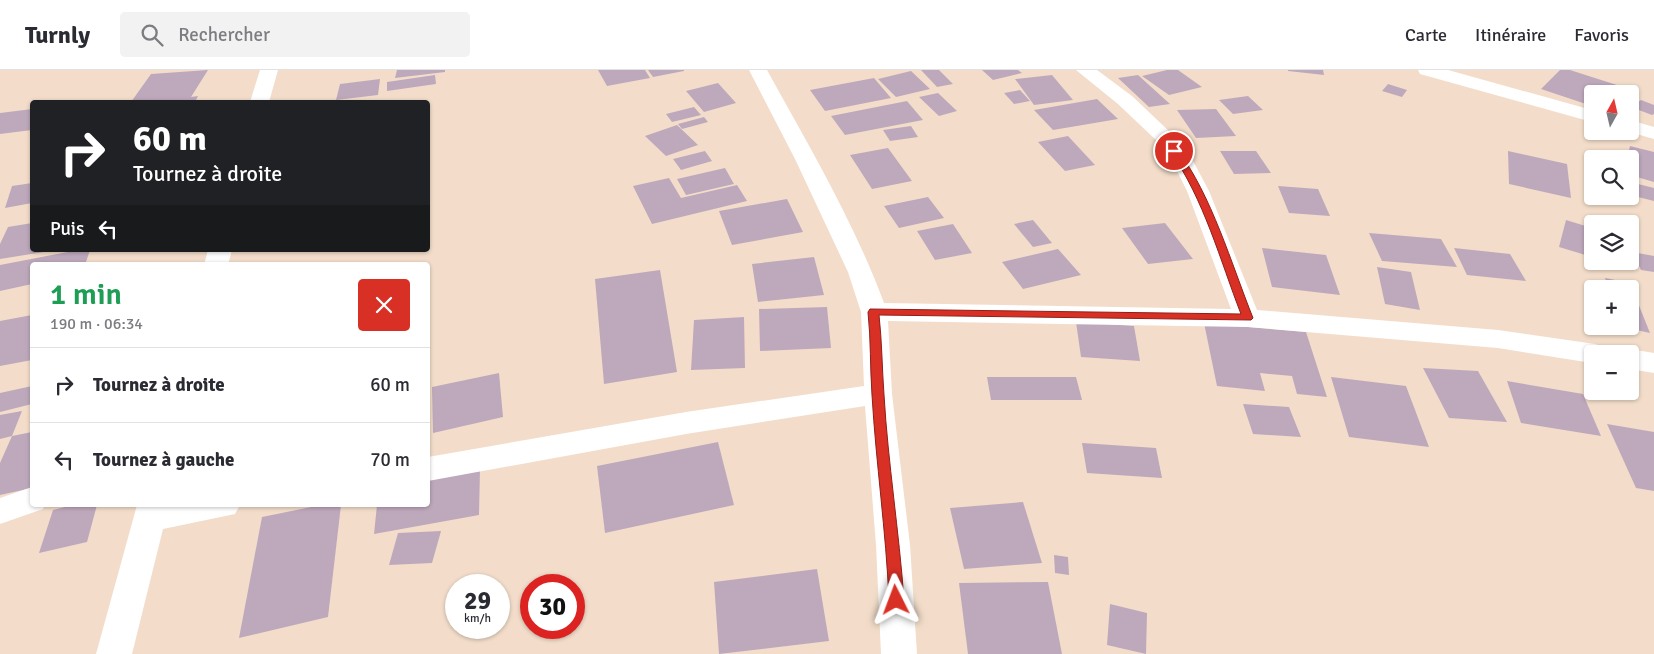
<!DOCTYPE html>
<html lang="fr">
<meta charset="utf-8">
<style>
:root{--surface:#fff;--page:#f2f2f3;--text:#2b2b33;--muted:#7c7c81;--line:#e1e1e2}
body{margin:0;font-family:Signika,sans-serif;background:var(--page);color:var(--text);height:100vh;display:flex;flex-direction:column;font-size:19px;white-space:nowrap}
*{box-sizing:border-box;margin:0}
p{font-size:16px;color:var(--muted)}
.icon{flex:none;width:28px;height:28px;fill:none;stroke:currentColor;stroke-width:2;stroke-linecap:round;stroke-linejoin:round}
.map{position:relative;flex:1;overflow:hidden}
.sheet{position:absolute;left:30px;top:192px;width:400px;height:245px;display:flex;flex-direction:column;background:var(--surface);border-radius:5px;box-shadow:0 1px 4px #0004}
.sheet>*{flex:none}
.top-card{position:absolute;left:30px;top:30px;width:400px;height:152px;border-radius:5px;box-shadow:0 1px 4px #0004;background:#202124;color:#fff;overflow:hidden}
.needle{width:32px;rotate:8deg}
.tools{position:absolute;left:1584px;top:15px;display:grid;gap:10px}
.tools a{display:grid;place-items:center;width:55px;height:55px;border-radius:5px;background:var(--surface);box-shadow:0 1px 4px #0004;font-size:25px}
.speed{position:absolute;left:445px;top:504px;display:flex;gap:10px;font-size:25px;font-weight:700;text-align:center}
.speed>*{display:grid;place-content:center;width:65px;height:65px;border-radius:50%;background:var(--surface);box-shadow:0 1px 4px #0004;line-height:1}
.speed small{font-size:12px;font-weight:400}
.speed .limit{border:8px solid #d22;background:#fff;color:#111}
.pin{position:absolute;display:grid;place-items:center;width:42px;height:42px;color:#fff;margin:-21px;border:2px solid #fff;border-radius:50%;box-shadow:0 1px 5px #0007}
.me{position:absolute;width:55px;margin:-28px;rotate:357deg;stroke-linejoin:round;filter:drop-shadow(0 0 4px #0008)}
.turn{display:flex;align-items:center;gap:18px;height:105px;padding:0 20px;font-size:22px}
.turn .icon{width:65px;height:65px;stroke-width:2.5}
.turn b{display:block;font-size:35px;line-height:42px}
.then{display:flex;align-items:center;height:48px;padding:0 20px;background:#0003;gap:10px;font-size:19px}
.round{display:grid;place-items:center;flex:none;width:52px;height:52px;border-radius:5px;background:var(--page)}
.headline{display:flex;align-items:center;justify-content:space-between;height:85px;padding:0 20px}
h1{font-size:30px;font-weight:600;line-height:38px;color:#1e9e55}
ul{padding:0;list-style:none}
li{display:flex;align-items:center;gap:15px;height:75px;padding:0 20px;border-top:1px solid var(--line)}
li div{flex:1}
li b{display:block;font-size:19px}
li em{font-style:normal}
header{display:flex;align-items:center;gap:30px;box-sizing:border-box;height:70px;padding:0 25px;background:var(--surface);border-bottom:1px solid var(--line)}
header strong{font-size:24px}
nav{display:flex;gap:28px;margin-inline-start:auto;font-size:18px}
.search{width:350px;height:45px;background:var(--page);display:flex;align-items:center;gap:12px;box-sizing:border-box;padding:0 18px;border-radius:5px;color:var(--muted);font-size:19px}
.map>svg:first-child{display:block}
</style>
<header>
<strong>Turnly</strong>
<div class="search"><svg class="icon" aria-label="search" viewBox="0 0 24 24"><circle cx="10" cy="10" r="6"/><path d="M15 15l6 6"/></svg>Rechercher</div>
<nav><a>Carte</a><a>Itinéraire</a><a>Favoris</a></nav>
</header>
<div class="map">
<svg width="1654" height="584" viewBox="0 0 1654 584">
<rect width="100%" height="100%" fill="#f3ddca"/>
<g fill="#bea9bc">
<polygon points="208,0 191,27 198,26 195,32 131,32 151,4"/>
<polygon points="397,0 445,0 445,2 395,8"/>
<polygon points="598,0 645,0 650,8 607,16"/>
<polygon points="648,0 684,0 684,1 653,7"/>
<polygon points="921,0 939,0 953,14 937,17"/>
<polygon points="982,0 1018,0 1022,3 993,10"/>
<polygon points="1167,0 1178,0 1202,17 1169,25 1142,6"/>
<polygon points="1288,0 1323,0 1324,5 1288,1"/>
<polygon points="1560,0 1570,0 1620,16 1612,24 1592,24 1592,36 1541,19"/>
<polygon points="911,1 930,19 896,27 878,9"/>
<polygon points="435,5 436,14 387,21 387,12"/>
<polygon points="1052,5 1073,30 1034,35 1015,9"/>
<polygon points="1138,5 1170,34 1149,37 1118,8"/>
<polygon points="874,8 891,28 825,41 810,20"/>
<polygon points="380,9 378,25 336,30 340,14"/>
<polygon points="718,13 736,33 704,42 686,21"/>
<polygon points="1388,14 1407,20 1402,27 1382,21"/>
<polygon points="1020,20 1030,31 1014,34 1004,23"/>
<polygon points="938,23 957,41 939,46 919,27"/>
<polygon points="1248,26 1263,40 1233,44 1219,30"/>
<polygon points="1097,29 1118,49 1053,60 1034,40"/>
<polygon points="1641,30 1654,35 1654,44 1652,45 1631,37"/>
<polygon points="907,31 923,50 845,65 831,46"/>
<polygon points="694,37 701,45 672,52 666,44"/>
<polygon points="32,39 32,60 0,64 0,43"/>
<polygon points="1216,39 1236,66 1196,68 1177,40"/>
<polygon points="704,47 708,52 682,59 678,54"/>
<polygon points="677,55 698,75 666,86 645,66"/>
<polygon points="911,56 918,67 890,71 883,60"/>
<polygon points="1068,66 1095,95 1065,101 1038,72"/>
<polygon points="1630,76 1654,82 1654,112 1630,105 1630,89 1627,89"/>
<polygon points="888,78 912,111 872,119 850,85"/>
<polygon points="705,81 712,91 681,100 673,89"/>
<polygon points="1220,81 1256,81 1271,103 1234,104"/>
<polygon points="1508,81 1567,94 1571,128 1509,114"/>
<polygon points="725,98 734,114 686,125 677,109"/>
<polygon points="669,108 681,128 737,115 747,131 652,154 633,116"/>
<polygon points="1630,112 1654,118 1654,131 1630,125"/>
<polygon points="32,113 32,133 5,138 12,116"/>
<polygon points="1278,116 1318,119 1330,146 1289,143"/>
<polygon points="928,127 944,148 899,158 884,136"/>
<polygon points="787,129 803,162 732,175 719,141"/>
<polygon points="1033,150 1052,173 1033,177 1014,154"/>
<polygon points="1566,150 1592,158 1592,187 1559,177"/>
<polygon points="32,153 32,180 50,181 0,189 0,174 8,157"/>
<polygon points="1165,153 1193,189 1148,194 1122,158"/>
<polygon points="953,154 972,183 935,190 917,161"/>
<polygon points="1369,163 1441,169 1457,197 1382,191"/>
<polygon points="1262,178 1326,185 1340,225 1272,217"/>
<polygon points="1454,178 1510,184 1526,211 1467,205"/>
<polygon points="1058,179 1081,205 1023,219 1002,192"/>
<polygon points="78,180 90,180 85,195 32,195 32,214 0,221 0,195"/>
<polygon points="1632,182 1654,186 1654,202 1641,200"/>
<polygon points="814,187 824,225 758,232 752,194"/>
<polygon points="1377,197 1411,202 1420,240 1385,234"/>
<polygon points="660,200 677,302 604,314 595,209"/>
<polygon points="1605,208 1630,213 1650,263 1623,257 1630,256 1630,219 1609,219"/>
<polygon points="827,237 831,278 760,281 759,239"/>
<polygon points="32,245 32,290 0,296 0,251"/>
<polygon points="744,247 745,298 691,300 694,250"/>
<polygon points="1076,252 1134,256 1140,291 1081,287"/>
<polygon points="1204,253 1306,262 1327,327 1297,324 1292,306 1260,303 1265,321 1217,316"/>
<polygon points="1423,298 1478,301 1507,352 1449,348"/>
<polygon points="499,303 503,347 433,363 432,317"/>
<polygon points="987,307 1076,307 1082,330 991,330"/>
<polygon points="1331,307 1406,316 1429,377 1349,367"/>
<polygon points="1507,311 1583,324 1601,366 1521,353"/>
<polygon points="32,316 32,334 0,342 0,323"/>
<polygon points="1243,334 1289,337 1301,367 1253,364"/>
<polygon points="22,341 12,366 0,369 0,345"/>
<polygon points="1607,354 1654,362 1654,421 1636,418"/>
<polygon points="32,362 32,418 0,425 0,393 12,366"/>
<polygon points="718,372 734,435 605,463 597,396"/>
<polygon points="1082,373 1156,378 1162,408 1087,403"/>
<polygon points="480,399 479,445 374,464 377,435 428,435 428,408"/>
<polygon points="1023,432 1042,493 964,499 950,438"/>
<polygon points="73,435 97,435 87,472 39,483 53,440"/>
<polygon points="321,435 341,435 328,547 239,568 262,447"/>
<polygon points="441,461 432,493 389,495 398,463"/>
<polygon points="1054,485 1068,487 1069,505 1055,503"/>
<polygon points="817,499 829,571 719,584 714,512"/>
<polygon points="1048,512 1062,584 968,584 959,513"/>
<polygon points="1110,534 1147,543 1146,584 1107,575"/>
</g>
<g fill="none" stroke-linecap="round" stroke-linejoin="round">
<g fill="#fff" fill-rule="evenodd">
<polygon points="260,0 278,0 269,32 250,32"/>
<path d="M749,0H767C809,76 854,152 884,233L1231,239L1187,121L1174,95L1157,71L1118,34L1076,0H1097L1132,26L1171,63L1192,89L1209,121L1257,240L1498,260L1595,274L1605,277L1608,284H1592V293L1498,278L1247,257L888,251L892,324L910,475L917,584H881L876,475L865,336L686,364L428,411V387L686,342L864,316L861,242L848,202L795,89Z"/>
<polygon points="1418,0 1448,0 1592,40 1592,52 1420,4"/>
<polygon points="1630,50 1654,57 1654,69 1626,61 1630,61"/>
<polygon points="208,180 232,180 228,195 204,195"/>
<polygon points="1630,279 1654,283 1654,303 1630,299 1630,284 1619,284"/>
<polygon points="32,417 32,435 45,435 43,439 0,454 0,428"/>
<polygon points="137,435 240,435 235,444 163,459 132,584 96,584"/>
</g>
</g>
<path fill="#d93025" stroke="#8d1f18" d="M1174,78L1177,79C1212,126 1231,193 1253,248L1251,250L879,245C882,272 882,298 884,325C888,393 899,461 904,530L902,534L896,536L891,534L889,530C886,461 876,393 872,325C870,297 871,270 868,242L870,239L1241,244C1220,190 1204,129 1170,81Z"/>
</svg>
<div class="tools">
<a><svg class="needle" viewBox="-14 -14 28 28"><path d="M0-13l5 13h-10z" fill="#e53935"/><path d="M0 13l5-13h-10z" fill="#7c7c81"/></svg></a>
<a><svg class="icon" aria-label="search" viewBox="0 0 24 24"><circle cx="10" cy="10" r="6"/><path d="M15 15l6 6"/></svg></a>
<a><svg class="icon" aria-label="layers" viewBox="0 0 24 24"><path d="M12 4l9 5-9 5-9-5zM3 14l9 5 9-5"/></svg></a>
<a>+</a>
<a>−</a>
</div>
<div class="speed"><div>29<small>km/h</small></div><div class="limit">30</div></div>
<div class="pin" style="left:1174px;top:81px;background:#d93025"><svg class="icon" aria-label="arrive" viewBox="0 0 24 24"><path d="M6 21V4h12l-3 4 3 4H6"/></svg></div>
<svg class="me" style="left:896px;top:530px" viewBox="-20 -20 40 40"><path d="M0-17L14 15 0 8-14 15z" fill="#d93025" stroke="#fff" stroke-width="4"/></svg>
<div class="top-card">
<div class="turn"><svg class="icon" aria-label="right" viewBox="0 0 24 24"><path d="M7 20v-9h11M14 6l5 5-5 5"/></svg><div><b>60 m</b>Tournez à droite</div></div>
<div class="then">Puis<svg class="icon" aria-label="left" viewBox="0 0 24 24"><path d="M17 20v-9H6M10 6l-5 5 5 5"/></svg></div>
</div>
<section class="sheet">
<div class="headline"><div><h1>1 min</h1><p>190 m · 06:34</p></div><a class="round" style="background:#d93025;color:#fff"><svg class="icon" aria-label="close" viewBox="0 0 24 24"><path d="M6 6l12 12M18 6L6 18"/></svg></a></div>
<ul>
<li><svg class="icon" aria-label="right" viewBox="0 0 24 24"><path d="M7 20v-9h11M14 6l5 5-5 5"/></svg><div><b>Tournez à droite</b></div><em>60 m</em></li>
<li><svg class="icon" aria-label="left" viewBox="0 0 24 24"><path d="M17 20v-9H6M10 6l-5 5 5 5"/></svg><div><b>Tournez à gauche</b></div><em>70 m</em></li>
</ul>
</section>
</div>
